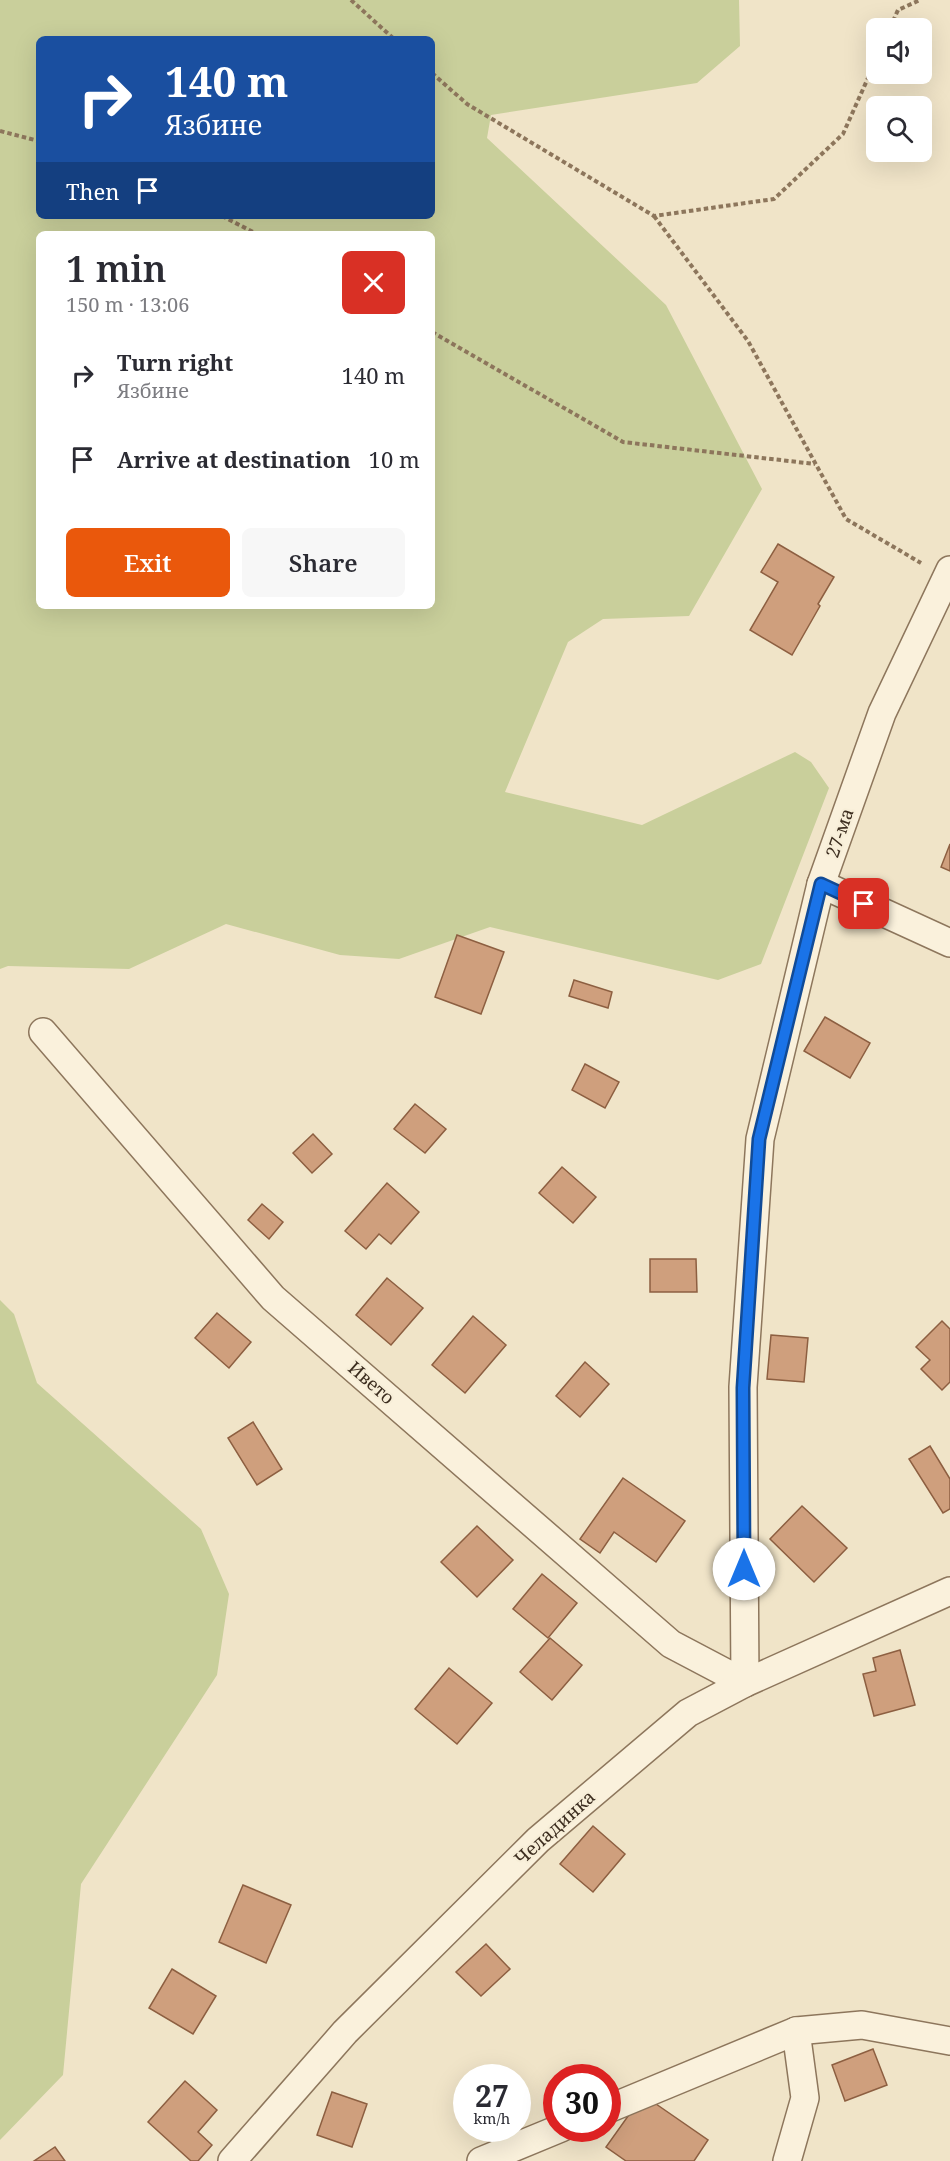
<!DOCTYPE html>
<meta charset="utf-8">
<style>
:root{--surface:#fff;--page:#f7f7f7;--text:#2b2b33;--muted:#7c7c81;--accent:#ea580c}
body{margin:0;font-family:"Noto Serif",serif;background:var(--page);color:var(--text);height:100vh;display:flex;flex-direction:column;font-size:22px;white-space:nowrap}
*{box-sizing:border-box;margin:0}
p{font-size:20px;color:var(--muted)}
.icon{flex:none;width:33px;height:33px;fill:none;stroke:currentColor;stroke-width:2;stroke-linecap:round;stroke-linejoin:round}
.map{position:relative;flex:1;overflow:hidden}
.drawer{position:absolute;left:36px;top:231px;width:399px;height:378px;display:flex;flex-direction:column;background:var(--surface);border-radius:9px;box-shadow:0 6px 24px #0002}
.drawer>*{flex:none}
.top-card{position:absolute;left:36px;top:36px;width:399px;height:183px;border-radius:9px;box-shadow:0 6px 24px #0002;background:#1a4fa0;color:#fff;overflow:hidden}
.buttons{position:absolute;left:866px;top:18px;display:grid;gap:12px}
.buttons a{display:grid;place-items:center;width:66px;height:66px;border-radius:9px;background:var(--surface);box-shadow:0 6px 24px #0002;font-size:30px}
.speed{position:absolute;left:453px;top:2064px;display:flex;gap:12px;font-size:30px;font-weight:700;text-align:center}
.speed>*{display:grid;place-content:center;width:78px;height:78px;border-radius:50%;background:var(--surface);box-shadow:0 6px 24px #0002;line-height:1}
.speed small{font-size:15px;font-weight:400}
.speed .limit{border:9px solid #d22;background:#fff;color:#111}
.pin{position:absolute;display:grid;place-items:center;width:51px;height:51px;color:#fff;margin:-26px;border-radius:12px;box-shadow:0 3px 9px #0006}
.me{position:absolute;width:66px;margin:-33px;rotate:0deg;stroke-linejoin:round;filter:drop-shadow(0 0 4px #0008)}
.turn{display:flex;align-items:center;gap:21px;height:126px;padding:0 30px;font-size:27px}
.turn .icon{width:78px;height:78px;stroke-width:2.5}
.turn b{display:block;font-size:42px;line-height:51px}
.then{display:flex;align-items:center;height:57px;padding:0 30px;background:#0003;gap:12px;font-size:22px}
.round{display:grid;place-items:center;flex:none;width:63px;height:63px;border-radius:9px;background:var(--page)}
.summary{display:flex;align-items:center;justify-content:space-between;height:102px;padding:0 30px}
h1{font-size:36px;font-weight:600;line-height:45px}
.primary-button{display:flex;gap:12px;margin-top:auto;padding:12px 30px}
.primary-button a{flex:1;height:69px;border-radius:9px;background:var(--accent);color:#fff;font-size:24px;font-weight:600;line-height:69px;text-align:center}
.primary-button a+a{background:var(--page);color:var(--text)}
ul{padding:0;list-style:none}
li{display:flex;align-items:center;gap:18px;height:84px;padding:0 30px}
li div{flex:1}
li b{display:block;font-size:22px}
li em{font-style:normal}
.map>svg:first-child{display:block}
</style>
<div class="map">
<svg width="950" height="2161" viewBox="0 0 950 2161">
<rect width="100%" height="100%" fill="#f0e4c8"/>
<g fill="#c9cf9b" fill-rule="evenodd">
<path d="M0,0H739L740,46L697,83L491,115L487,138L666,305L762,489L689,616L603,619L568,642L505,792L642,825L795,752L811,762L829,788L761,964L718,980L490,927L399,959L340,955L226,924L129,969L8,966L0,969ZM39,39H432V216H39ZM39,234H432V606H39Z"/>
<polygon points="0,1300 14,1314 37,1383 201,1529 229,1594 217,1675 81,1884 63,2075 0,2140"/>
</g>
<g fill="#cf9f7d" stroke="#8d5f41" stroke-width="1.5">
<polygon points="778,544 834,577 818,604 820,606 792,655 750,630 778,582 761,572"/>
<polygon points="950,844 950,871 941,867"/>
<polygon points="457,935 504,952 481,1014 435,997"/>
<polygon points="574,980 612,992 608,1008 569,996"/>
<polygon points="825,1017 870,1043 850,1078 804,1051"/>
<polygon points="585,1064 619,1082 605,1108 572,1090"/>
<polygon points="415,1104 446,1129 425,1153 394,1129"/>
<polygon points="313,1134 332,1154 312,1173 293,1153"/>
<polygon points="562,1167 596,1197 573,1223 539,1193"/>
<polygon points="387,1183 419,1212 391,1244 379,1234 366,1249 345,1231"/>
<polygon points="262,1204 283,1222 269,1239 248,1220"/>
<polygon points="650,1259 696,1259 697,1292 650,1292"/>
<polygon points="387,1278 423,1308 391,1345 356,1315"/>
<polygon points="217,1313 251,1342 229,1368 195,1338"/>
<polygon points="473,1316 506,1345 465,1393 432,1365"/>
<polygon points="942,1321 950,1329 950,1382 942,1390 921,1369 930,1360 916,1347"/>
<polygon points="771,1335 808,1338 804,1382 767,1379"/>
<polygon points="585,1362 609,1384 580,1417 556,1396"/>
<polygon points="253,1422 282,1469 257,1485 228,1438"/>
<polygon points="930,1446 950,1479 950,1509 943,1513 909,1459"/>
<polygon points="623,1478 685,1521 656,1562 614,1532 600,1553 580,1539"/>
<polygon points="802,1506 847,1548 814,1582 770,1539"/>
<polygon points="477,1526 513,1560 477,1597 441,1562"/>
<polygon points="542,1574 577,1603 548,1638 513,1609"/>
<polygon points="550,1638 582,1665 552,1700 520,1672"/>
<polygon points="900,1650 915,1705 874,1716 863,1674 876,1671 873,1658"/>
<polygon points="449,1668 492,1703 457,1744 415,1709"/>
<polygon points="593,1826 625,1854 593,1892 560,1864"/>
<polygon points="243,1885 291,1905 266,1963 219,1942"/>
<polygon points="486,1944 510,1969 481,1996 456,1972"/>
<polygon points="172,1969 216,1996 193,2034 149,2008"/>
<polygon points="873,2049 887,2085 845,2101 832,2065"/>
<polygon points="185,2081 217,2110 198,2132 212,2145 198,2161 191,2161 148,2122"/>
<polygon points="332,2092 367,2104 352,2147 317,2135"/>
<polygon points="643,2095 708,2140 694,2161 626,2161 606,2147"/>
<polygon points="55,2147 65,2161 34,2161"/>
</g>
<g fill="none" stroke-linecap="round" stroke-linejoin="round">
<defs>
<g id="street">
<polyline points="821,884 950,943"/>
<polyline points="43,1032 273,1298 671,1644 745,1683 743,1387 760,1139 821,884 882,713 950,570"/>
<polyline points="608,2109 796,2031 862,2025 950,2041"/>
<polyline points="232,2161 345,2032 538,1840 688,1713 745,1683 950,1591"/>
<polyline points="481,2161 561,2128"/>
<polyline points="787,2161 805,2098 796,2031"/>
</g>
</defs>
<use href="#street" stroke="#8d765c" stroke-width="30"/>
<g stroke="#8d765c" stroke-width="4" stroke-dasharray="4.5 3" stroke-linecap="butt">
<polyline points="351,0 394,39"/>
<polyline points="890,28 898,10 920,0"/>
<polyline points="432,73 467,104 654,216 774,199 843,134 876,60"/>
<polyline points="0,131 39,141"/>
<polyline points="222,216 257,234"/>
<polyline points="654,216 748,341 846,519 921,563"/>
<polyline points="432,332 623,442 815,464"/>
</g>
<use href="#street" stroke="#faf1dc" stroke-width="27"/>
</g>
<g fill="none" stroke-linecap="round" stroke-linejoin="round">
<defs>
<polyline id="route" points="744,1569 743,1388 759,1139 821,884 864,904"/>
</defs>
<use href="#route" stroke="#114b97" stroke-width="15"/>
<use href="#route" stroke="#1a73e8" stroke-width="10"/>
</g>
<g text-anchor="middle" stroke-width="4.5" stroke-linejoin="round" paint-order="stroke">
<g font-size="18" fill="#3d2e20" stroke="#f7eed8">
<text transform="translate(840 833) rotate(-71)" y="6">27-ма</text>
<text transform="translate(371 1383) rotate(41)" y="6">Ивето</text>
<text transform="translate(555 1828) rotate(-42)" y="6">Челадинка</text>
</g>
</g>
</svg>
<div class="buttons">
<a><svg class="icon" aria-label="sound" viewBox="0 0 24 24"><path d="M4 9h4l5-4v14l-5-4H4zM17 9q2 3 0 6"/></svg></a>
<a><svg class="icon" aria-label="search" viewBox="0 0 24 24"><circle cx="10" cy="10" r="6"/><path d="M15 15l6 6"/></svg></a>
</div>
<div class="speed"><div>27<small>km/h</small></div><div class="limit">30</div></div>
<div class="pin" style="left:864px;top:904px;background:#d93025"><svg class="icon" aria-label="arrive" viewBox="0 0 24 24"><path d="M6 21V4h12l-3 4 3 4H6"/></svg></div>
<svg class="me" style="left:744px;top:1569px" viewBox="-20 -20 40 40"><circle r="19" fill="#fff"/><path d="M0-13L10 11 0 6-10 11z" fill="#1a73e8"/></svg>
<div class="top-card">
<div class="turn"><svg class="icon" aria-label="right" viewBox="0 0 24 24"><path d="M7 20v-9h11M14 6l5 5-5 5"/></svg><div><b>140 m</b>Язбине</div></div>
<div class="then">Then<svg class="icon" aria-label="arrive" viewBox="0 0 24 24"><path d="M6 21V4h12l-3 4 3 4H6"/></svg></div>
</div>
<section class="drawer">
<div class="summary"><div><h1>1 min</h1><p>150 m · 13:06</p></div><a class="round" style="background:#d93025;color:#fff"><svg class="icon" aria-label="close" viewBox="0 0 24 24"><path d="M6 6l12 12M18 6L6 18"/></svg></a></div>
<ul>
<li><svg class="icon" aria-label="right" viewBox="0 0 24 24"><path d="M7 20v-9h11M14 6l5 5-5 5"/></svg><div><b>Turn right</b><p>Язбине</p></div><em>140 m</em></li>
<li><svg class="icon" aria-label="arrive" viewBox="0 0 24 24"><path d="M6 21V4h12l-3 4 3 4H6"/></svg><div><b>Arrive at destination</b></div><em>10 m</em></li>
</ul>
<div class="primary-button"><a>Exit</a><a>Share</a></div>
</section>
</div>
